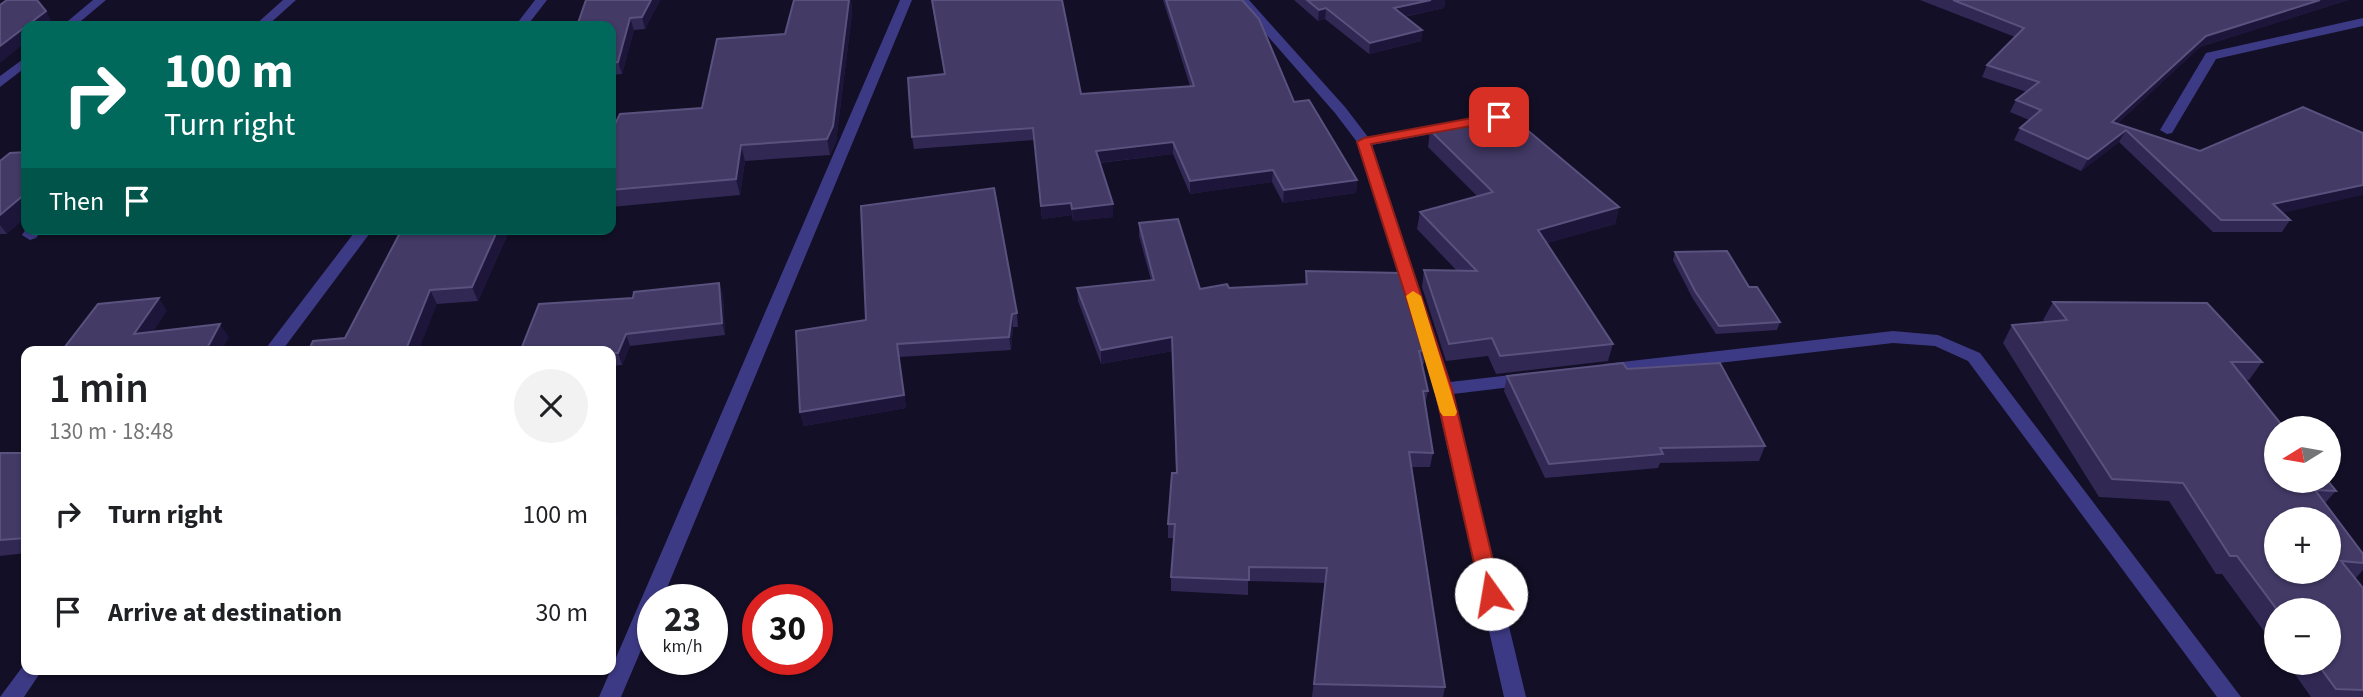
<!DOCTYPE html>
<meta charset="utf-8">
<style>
:root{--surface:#fff;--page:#f2f2f2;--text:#202124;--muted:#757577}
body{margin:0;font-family:"Source Sans 3",sans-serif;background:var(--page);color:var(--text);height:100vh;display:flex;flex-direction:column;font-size:26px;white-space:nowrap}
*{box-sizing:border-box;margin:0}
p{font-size:23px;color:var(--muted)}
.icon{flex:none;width:38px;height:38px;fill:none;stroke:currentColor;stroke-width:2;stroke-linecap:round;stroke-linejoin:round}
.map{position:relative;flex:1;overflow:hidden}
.sheet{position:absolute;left:21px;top:346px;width:595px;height:329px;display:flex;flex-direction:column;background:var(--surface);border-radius:14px;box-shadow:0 2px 5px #0004}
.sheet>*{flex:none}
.guide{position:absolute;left:21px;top:21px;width:595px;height:214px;border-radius:14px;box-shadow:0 2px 5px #0004;background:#00695c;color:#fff;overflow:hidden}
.needle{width:46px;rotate:259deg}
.buttons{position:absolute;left:2264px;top:416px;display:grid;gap:14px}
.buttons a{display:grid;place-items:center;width:77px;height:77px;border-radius:50%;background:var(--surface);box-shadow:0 2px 5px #0004;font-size:35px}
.speed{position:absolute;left:637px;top:584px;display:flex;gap:14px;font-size:35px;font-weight:700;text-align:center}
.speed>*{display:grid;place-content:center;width:91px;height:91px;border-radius:50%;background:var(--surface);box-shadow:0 2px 5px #0004;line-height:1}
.speed small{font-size:18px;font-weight:400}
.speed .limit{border:10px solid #d22;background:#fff;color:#111}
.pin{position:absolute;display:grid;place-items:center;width:60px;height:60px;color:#fff;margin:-30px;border-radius:14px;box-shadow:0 4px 10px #0006}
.me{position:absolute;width:77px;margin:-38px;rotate:347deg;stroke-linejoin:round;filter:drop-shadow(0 0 5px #0008)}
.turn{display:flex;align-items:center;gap:24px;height:147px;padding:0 28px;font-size:32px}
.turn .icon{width:91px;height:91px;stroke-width:2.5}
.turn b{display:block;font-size:49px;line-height:60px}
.then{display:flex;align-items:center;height:66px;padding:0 28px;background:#0003;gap:14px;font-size:26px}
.round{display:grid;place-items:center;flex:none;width:74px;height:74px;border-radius:37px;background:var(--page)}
.headline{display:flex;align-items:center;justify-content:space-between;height:119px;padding:0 28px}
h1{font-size:42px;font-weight:600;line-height:52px}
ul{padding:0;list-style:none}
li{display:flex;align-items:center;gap:21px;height:98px;padding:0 28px}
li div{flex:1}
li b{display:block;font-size:26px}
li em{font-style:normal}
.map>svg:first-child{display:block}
</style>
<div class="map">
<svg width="2363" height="697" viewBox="0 0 2363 697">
<rect width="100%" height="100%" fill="#130f26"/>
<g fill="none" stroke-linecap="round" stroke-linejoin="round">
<g fill="#3d3a85" fill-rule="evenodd">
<polygon points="93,0 106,0 75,26 62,26"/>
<polygon points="283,0 296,0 267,26 254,26"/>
<polygon points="535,0 547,0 527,26 515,26"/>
<polygon points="900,0 912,0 662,600 653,600 653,622 621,697 599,697"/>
<polygon points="1236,0 1249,0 1345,107 1368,137 1474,118 1481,122 1474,126 1372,145 1450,382 1528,373 1537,379 1528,385 1453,394 1526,697 1504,697 1434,389 1357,142 1335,113"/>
<polygon points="2363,18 2363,26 2216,59 2172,133 2167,134 2160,130 2206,53"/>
<polygon points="26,57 26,67 0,87 0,76"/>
<polygon points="26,229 43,229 36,238 30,240 22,235"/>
<polygon points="357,229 373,229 281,352 263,352"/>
<polygon points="1893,331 1938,335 1980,353 2241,697 2217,697 1968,361 1935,346 1893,343 1604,376 1595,370 1604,364"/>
<polygon points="26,662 26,670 42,670 24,697 0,697"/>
</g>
</g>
<g fill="#312854">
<polygon points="660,0 645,29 634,30 622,74 611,75 611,26"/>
<polygon points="794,0 851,0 852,13 836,142 830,155 745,161 740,195 611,207 611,132 702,108 785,34"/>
<polygon points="931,0 1062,0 1081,94 1190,86 1163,0 1242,0 1294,102 1357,180 1356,193 1283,203 1272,182 1190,194 1173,154 1100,163 1113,217 1073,221 1072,215 1042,219 1034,140 914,149 912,137 945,74"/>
<polygon points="1294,0 1445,0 1444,8 1404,17 1422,30 1421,41 1369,54 1325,19 1318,21"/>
<polygon points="1920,0 2348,0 2200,47 2117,124 2283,213 2290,220 2282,232 2213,232 2119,142 2081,171 2014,140 2020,128 2029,120 2010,112 2016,100 2027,92 1982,77 1987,65 2015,37"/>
<polygon points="1430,130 1619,207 1615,224 1547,243 1613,344 1608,361 1496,374 1488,356 1446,361 1422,287 1424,270 1457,271 1417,229 1420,212 1478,197 1428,147"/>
<polygon points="0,161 7,234 0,234"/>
<polygon points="1139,223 1200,289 1305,284 1306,271 1426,350 1424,364 1422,364 1428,391 1425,405 1433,453 1430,467 1412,467 1445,687 1443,697 1312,697 1325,583 1248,581 1248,595 1171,591 1171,577 1174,538 1168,538 1168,524 1176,473 1173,351 1101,364 1078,301 1077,288 1151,280 1139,236"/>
<polygon points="402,229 510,229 478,301 437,304 345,338"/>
<polygon points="1675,252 1749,287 1780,322 1777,330 1716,334 1693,299 1673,260"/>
<polygon points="719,283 723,295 725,335 630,346 622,365 611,366 611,352 633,298"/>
<polygon points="2053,302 2262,362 2249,380 2246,380 2336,491 2325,503 2363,554 2363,570 2355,579 2363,588 2363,697 2311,697 2287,663 2329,663 2329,611 2277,611 2277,649 2222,574 2216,574 2169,501 2099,497 2003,343 2012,325 2045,322 2043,320"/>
<polygon points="1017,313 1018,327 1013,327 1011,350 899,357 906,408 804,426 800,412 796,331"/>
<polygon points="1627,369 1765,446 1759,461 1660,463 1658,468 1545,478 1504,391 1507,376"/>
<polygon points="0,453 26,453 26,553 0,556"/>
<polygon points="390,670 450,670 391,672"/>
</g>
<g fill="#1d163a">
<polygon points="651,0 660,0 645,29 642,17"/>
<polygon points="849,0 851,0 852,13 836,142 830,155 827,139"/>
<polygon points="1431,0 1445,0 1444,8 1392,19 1394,8"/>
<polygon points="2320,0 2348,0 2200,47 2106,134 2112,122 2206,36"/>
<polygon points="1326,8 1325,19 1318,21 1319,10"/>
<polygon points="46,11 52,22 47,26 26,26 26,42 0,63 0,46"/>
<polygon points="630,18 634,30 622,74 618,62"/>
<polygon points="1422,30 1421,41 1369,54 1370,43"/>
<polygon points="2126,130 2119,142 2081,171 2088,159"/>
<polygon points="1173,142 1173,154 1096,163 1096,151"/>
<polygon points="741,145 745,161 740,195 736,179"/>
<polygon points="1273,170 1272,182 1190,194 1190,181"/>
<polygon points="1357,180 1356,193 1283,203 1284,190"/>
<polygon points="2363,185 2363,195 2265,217 2273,204"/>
<polygon points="26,193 26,217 7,234 0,225 0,215"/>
<polygon points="1071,203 1072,215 1042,219 1041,206"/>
<polygon points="1113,204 1113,217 1073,221 1072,209"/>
<polygon points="1619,207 1615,224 1534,247 1538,230"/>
<polygon points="498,229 510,229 478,301 472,287"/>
<polygon points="719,283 723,295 725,335 722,323"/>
<polygon points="430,290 437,304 418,352 405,352"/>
<polygon points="159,298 167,311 143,347 134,334"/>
<polygon points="1012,314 1013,327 1011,350 1009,337"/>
<polygon points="220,324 229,337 221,352 205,352"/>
<polygon points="626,334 630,346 622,365 618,353"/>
<polygon points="1172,337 1173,351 1101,364 1101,350"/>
<polygon points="897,344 906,408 804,426 800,412"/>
<polygon points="611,502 617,517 611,547"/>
</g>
<g fill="#433a66" stroke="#5a527e" stroke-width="2" fill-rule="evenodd">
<polygon points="7,0 37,0 46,11 0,46 0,5"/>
<polygon points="586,0 651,0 642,17 630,18 618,62 611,63 611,26 577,26"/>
<polygon points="794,0 849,0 833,126 827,139 741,145 736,179 611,190 611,132 620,114 702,108 717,39 785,34"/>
<polygon points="932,0 1062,0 1081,94 1194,86 1166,0 1242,0 1259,19 1294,102 1309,100 1357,180 1284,190 1273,170 1190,181 1173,142 1096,151 1113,204 1072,209 1071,203 1041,206 1033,128 912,137 908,78 945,74"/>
<polygon points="1307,0 1431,0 1394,8 1422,30 1370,43 1326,8 1319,10"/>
<polygon points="1953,0 2320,0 2206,36 2112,122 2200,151 2303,107 2363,133 2363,185 2273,204 2290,220 2221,220 2126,130 2088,159 2020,128 2041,110 2016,100 2039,82 1987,65 2024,28"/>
<polygon points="1507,113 1619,207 1538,230 1613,344 1500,356 1492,338 1449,344 1424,270 1477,271 1420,212 1493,192 1430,130"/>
<polygon points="26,152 26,193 0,215 0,161 10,153"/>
<polygon points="994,188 1017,313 1012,314 1009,337 897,344 904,395 800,412 796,331 866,320 861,206"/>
<polygon points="1178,219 1200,289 1227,284 1229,288 1307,284 1306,271 1401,273 1426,350 1419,351 1428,391 1423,391 1433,453 1409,452 1445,687 1314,684 1327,568 1249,567 1249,580 1171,577 1175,524 1168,524 1172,473 1177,473 1172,337 1101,350 1077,288 1154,280 1139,223"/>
<polygon points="402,229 498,229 472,287 430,290 405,352 308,352 313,341 345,338"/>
<polygon points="1727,251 1749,287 1757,287 1780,322 1719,326 1695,291 1675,252"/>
<polygon points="719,283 722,323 626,334 618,353 611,353 611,352 520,352 539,304 633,298 634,292"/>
<polygon points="159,298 134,334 220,324 205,352 61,352 98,304"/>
<path d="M2053,302L2207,303L2262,362H2231L2285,429H2277V481H2328L2336,491L2315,490L2363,554V563L2341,561L2363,588V690L2336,689L2317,663H2329V611H2278L2237,556H2230L2183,483L2112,479L2012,325L2067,320ZM2277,520H2329V572H2277Z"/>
<polygon points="1623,363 1627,369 1720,363 1765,446 1660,448 1663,454 1549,464 1507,376"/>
<polygon points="0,453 26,453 26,538 0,540"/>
</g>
<polygon fill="#d93025" stroke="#8d1f18" stroke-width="2" points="1499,113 1504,114 1504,120 1371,144 1452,389 1501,594 1498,600 1491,602 1484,600 1481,594 1435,389 1357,142 1364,138"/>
<polygon fill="#f59e0b" points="1413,291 1421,296 1457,412 1455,416 1443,416 1440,412 1406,296"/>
</svg>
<div class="buttons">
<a><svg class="needle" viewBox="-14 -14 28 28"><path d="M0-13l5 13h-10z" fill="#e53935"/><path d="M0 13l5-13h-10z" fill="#757577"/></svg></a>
<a>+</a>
<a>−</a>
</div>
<div class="speed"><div>23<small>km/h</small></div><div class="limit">30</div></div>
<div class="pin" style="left:1499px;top:117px;background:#d93025"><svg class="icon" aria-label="arrive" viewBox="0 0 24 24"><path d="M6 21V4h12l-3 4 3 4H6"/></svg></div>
<svg class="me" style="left:1491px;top:594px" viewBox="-20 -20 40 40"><circle r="19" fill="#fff"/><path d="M0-13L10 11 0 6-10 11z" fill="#d93025"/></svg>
<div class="guide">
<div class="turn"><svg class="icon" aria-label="right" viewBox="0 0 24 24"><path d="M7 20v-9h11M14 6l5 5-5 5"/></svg><div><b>100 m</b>Turn right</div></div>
<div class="then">Then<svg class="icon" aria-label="arrive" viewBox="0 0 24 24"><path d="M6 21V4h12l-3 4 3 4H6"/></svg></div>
</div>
<section class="sheet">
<div class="headline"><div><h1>1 min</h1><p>130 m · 18:48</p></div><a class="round"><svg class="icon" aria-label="close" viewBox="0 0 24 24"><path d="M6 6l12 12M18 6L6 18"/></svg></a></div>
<ul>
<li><svg class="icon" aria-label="right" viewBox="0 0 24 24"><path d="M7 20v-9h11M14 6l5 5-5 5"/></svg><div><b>Turn right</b></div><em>100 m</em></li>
<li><svg class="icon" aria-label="arrive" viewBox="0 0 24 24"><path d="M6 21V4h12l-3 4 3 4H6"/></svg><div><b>Arrive at destination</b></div><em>30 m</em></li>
</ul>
</section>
</div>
